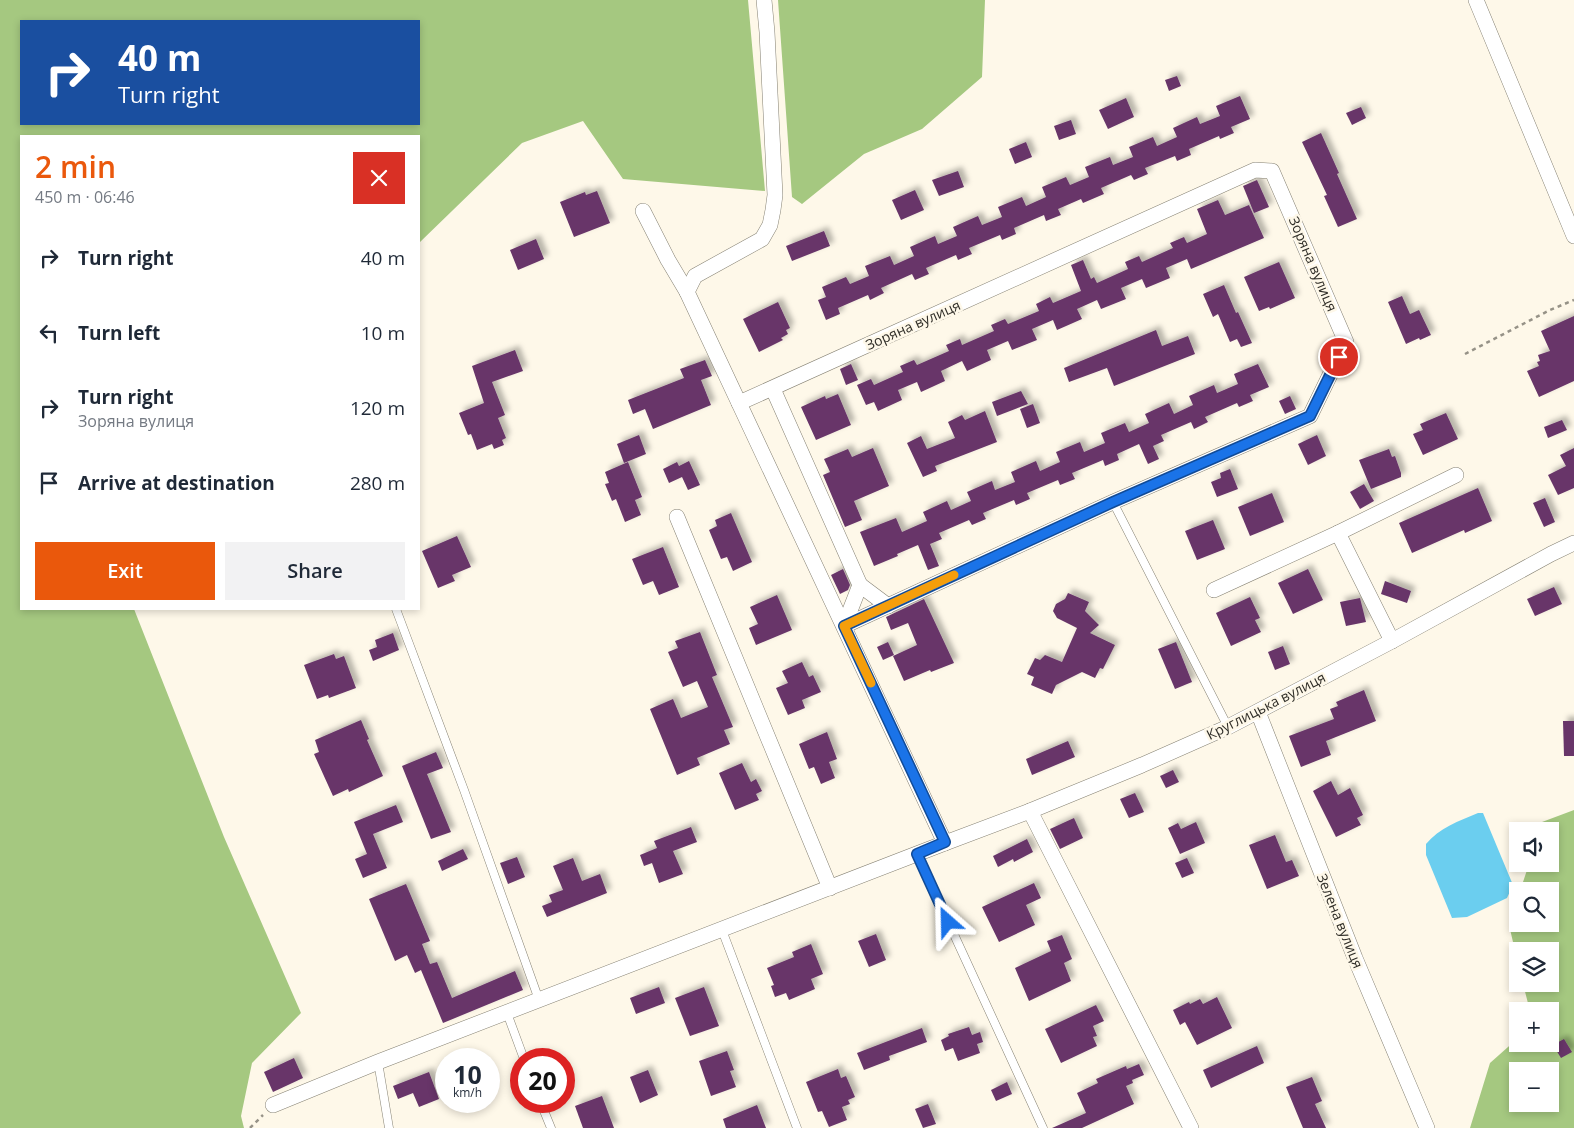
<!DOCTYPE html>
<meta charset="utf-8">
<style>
:root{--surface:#fff;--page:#f2f2f3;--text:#1f2937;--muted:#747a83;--accent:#ea580c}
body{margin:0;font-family:"Open Sans",sans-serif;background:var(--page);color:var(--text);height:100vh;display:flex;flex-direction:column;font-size:19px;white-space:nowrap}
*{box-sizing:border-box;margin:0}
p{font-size:16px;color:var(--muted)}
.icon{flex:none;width:28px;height:28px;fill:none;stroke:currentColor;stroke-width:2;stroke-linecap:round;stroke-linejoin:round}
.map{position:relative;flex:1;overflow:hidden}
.sheet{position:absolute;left:20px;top:135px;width:400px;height:475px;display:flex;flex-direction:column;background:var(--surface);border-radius:0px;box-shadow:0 2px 8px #0003}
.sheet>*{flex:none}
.hud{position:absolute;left:20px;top:20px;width:400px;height:105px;border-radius:0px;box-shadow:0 2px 8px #0003;background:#1a4fa0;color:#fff;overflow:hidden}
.buttons{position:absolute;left:1509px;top:822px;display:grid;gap:10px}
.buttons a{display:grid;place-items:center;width:50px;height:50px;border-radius:0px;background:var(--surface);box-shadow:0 2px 8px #0003;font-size:25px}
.speed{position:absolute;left:435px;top:1048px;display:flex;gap:10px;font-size:25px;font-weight:700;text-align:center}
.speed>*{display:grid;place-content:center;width:65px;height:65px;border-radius:50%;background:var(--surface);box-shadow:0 2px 8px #0003;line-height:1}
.speed small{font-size:12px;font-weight:400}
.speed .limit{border:8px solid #d22;background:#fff;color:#111}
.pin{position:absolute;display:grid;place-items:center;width:42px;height:42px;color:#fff;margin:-21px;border:2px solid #fff;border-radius:50%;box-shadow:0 1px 5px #0007}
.me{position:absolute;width:55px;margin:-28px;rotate:335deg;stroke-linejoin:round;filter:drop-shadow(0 0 4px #0008)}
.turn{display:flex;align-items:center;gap:18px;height:105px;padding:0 15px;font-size:22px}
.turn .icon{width:65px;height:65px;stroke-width:2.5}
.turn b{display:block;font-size:35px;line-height:42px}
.round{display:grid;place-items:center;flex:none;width:52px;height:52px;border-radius:0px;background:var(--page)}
.overview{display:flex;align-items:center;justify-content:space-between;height:85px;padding:0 15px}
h1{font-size:30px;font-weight:600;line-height:38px;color:var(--accent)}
.cta{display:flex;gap:10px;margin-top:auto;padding:10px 15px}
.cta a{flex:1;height:58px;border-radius:0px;background:var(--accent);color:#fff;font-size:20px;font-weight:600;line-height:58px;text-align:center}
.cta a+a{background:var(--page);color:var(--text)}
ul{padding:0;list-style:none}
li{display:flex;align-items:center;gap:15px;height:75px;padding:0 15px}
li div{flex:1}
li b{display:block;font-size:19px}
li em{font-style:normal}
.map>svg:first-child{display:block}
</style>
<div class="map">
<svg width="1574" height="1128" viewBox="0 0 1574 1128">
<defs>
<filter id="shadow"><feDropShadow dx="4.5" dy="-4.5" stdDeviation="2.5" flood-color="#0004"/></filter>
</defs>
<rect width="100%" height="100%" fill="#fef8e9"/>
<g fill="#a5c880" fill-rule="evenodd">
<path d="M0,0H748L765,191L623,179L583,121L522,143L419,243V136H21V609H134L224,837L301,1013L252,1063L241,1116L244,1128H0ZM21,21H419V124H21Z"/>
<polygon points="778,0 985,0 982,77 922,129 864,154 802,204 792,197"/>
<path d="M1574,810V1128H1470L1490,1063L1517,1039L1518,1044H1550V1011H1530L1523,984H1550V951H1518L1517,959L1509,925L1517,900L1518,924H1550V891H1520L1529,864H1550V831H1539L1542,822ZM1518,1071H1550V1104H1518Z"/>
</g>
<path fill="#6bceef" d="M1478,813H1483L1513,885L1507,898L1467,917L1452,918L1426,855V844C1439,828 1459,821 1478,813Z"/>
<g fill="#673569" filter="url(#shadow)">
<polygon points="1177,76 1181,86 1169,91 1165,80"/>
<polygon points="1240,96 1250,119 1231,127 1234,133 1220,139 1219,136 1189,149 1191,155 1177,161 1175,156 1145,168 1148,174 1134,180 1131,175 1101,188 1104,194 1083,203 1081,199 1058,209 1061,215 1046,221 1044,215 1014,228 1016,234 1002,240 1000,235 969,248 972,254 958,260 956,255 926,268 929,274 915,280 912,274 881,288 884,293 870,300 868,295 838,308 840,314 826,320 818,300 826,297 822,287 846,277 850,284 869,276 865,266 890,256 894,265 914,256 910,247 935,236 938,244 957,236 953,227 978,216 982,225 1002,217 998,207 1022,197 1026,206 1046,197 1042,187 1066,177 1070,185 1089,177 1085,167 1110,157 1113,165 1133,157 1129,147 1153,137 1157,146 1177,137 1173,128 1197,117 1200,124 1220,116 1216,106"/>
<polygon points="1126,98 1134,117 1108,129 1099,110"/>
<polygon points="1361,107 1366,118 1352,125 1346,113"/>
<polygon points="1071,120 1076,134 1059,140 1054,126"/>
<polygon points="1321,133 1339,173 1337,174 1357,219 1338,227 1324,196 1327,195 1302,142"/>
<polygon points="1026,142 1032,157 1015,164 1009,149"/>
<polygon points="958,171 964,187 939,196 932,180"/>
<polygon points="1257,180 1269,207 1254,213 1243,186"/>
<polygon points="915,190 924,210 901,220 892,200"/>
<polygon points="597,191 610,223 574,237 560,202 585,192 586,195"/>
<polygon points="1218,200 1225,215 1249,205 1264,238 1191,269 1187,259 1166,268 1170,278 1146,288 1142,279 1121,288 1126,299 1101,309 1097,300 1077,309 1082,319 1057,330 1053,320 1032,329 1037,340 1012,350 1008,341 987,350 991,360 967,371 962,361 941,371 945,381 921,392 917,382 898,390 902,400 878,411 874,402 866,405 857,385 871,379 874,385 903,372 900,366 914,360 917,365 949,351 946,345 960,339 962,345 994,331 991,325 1005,319 1008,324 1039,311 1036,304 1050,297 1053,303 1081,291 1071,265 1083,260 1091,279 1094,277 1097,283 1128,269 1125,262 1139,256 1142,262 1173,248 1170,243 1184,237 1187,243 1207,234 1197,209"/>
<polygon points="824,231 830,246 792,261 786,246"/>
<polygon points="536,239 544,259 518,270 510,250"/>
<polygon points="1279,262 1295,298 1270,309 1269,307 1259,311 1244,277"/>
<polygon points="1224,285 1236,313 1238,312 1252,343 1241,347 1237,339 1230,342 1218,314 1213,317 1203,294"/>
<polygon points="1402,296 1410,314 1419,310 1431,335 1420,340 1419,338 1406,344 1388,302"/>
<polygon points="778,302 790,328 786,330 788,334 781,338 783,340 759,352 743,319"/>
<polygon points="1574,316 1574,381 1539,397 1527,371 1539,366 1537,362 1540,361 1538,355 1550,351 1541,331"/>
<polygon points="1156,330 1162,346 1188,336 1195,354 1114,386 1107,368 1069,382 1064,368"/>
<polygon points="515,350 523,371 492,382 505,415 498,418 506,438 502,440 504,445 494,449 492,444 477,450 471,434 468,435 459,413 484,403 472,366"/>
<polygon points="705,360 712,376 701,380 711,405 653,429 645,409 633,414 628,400 684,378 680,369"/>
<polygon points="851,364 858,380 846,385 840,369"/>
<polygon points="1258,364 1269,387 1250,395 1253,401 1239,407 1237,403 1205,417 1208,422 1194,429 1191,422 1161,435 1164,441 1153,446 1159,459 1148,464 1139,444 1117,454 1119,460 1105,466 1103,460 1072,473 1075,479 1060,485 1058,480 1027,493 1030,499 1016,505 1014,500 983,513 986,519 972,525 969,520 939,533 942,539 930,544 939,566 928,570 918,545 897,554 898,556 874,566 860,532 896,518 902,532 927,521 923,512 947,501 951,510 971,501 967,492 992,481 995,490 1015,482 1011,472 1036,461 1040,471 1060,462 1056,452 1080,442 1084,452 1105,443 1101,433 1125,423 1129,432 1149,423 1145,414 1169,403 1174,414 1193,405 1189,396 1214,385 1217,393 1238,384 1234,374"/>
<polygon points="1021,391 1028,404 997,416 992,402"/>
<polygon points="838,394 851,425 816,440 801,407 825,396 826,399"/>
<polygon points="1290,396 1296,409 1285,414 1279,401"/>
<polygon points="1033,404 1040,423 1027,428 1020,409"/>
<polygon points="985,411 997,442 935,466 937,471 923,477 907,443 921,436 927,449 955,438 948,422 962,415 965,420"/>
<polygon points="1446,413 1458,439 1423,455 1413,434 1423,430 1420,424"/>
<polygon points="1562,420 1567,430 1548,438 1544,427"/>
<polygon points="639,435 646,454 624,463 617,444"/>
<polygon points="1317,435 1326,456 1308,465 1298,444"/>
<polygon points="873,448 889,486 854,501 862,520 845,527 823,475 830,472 824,459 848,449 852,457"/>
<polygon points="1574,448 1574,488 1558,495 1548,475 1566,466 1560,455"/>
<polygon points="1389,449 1392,457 1395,456 1401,473 1401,477 1371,489 1359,460"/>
<polygon points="689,461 700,485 688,490 682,477 669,483 663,469 677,462 679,466"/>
<polygon points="628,462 642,497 635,500 641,515 625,522 616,499 612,501 605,484 609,483 605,472"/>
<polygon points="1230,469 1238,489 1217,497 1211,482 1221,478 1220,473"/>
<polygon points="1364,484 1374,501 1360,509 1350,492"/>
<polygon points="1478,488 1492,521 1465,533 1464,530 1412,553 1399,523"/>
<polygon points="1272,493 1284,522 1250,536 1238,507"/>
<polygon points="1545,498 1555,522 1544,527 1533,503"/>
<polygon points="731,513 752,562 733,571 727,557 721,559 709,530 717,526 715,520"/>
<polygon points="1213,520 1225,549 1197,560 1185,531"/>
<polygon points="457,536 471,567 452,575 455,581 438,588 422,551"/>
<polygon points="663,547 679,587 659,595 653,581 643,585 632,559"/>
<polygon points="843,569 850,585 848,590 840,594 831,575"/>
<polygon points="1308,569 1323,600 1293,614 1278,583"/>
<polygon points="1385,581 1411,591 1407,603 1381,594"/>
<polygon points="1554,587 1562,604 1535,616 1527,599"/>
<polygon points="1068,593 1089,602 1085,611 1099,625 1090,633 1115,645 1103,669 1100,668 1095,678 1082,672 1056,685 1052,694 1031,685 1034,677 1027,674 1035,658 1040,660 1045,655 1062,662 1077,628 1057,618 1053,611 1056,604 1065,599"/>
<polygon points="777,595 792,630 756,645 749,628 758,624 750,607"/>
<polygon points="1250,597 1260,618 1255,620 1261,632 1231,646 1216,613"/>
<polygon points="1360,598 1366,622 1346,626 1340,602"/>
<polygon points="924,599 954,663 931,672 930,670 904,681 893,656 917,645 908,623 891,630 886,617"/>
<polygon points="700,632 717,675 712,677 733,727 724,730 730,744 697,758 700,765 677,775 650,709 673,699 681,718 708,707 697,681 683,687 668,652 678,648 675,641"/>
<polygon points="393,633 399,650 373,661 369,650 377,647 375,640"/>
<polygon points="888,642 894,655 883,660 877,647"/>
<polygon points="1176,642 1192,682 1175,689 1158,649"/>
<polygon points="1283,646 1290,664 1275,670 1268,652"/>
<polygon points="334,654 336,659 344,656 356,688 329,698 328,695 317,699 304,665"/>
<polygon points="802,662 809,677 813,675 821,692 802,700 805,708 788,715 776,688 788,683 782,671"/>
<polygon points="1364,690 1376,721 1326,741 1331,755 1301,767 1289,736 1334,719 1330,709 1338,706 1336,702"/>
<polygon points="361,720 369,739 367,740 383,776 349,792 348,789 333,796 314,754 319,752 315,740"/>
<polygon points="1563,721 1574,721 1574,756 1564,756"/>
<polygon points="827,732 837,759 829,762 835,778 821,784 814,767 809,769 799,744"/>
<polygon points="1068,741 1075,757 1032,775 1026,759"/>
<polygon points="436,752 443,768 427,774 451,832 431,839 402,766"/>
<polygon points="742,763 751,782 756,779 762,791 756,794 759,800 735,810 719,773"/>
<polygon points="1173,770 1179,782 1166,788 1160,776"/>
<polygon points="1331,781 1338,795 1350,788 1363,815 1357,818 1361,825 1336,837 1313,791"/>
<polygon points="1135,793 1144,812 1129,818 1120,799"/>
<polygon points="396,805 403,822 373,834 387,868 363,878 355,859 367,854 354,822"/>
<polygon points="1074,818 1083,838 1060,849 1050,829"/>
<polygon points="1196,822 1205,843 1180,854 1168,828 1178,823 1181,829"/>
<polygon points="691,827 697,842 673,851 683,874 659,883 652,863 644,866 640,855 657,848 654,841"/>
<polygon points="1275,835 1286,862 1292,860 1299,876 1267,889 1249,845"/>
<polygon points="1027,839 1033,852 1014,862 1013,859 998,867 993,856"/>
<polygon points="463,849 468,859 442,871 438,861"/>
<polygon points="517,857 525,877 508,884 500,863"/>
<polygon points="573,858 582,881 600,874 607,893 547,917 542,906 552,902 549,895 563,890 553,866"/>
<polygon points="1187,858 1194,873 1182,878 1175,863"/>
<polygon points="1034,883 1041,898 1026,905 1035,925 999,942 982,907"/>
<polygon points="406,884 430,941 422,944 430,964 437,962 452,998 515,971 523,990 443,1023 421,970 415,973 407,955 395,961 369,899"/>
<polygon points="876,934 886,960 869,967 858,941"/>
<polygon points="1062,935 1072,959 1064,963 1071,981 1029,1001 1015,968 1051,951 1047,941"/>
<polygon points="811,944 823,974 811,979 815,989 789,1000 786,993 775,997 771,986 774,985 767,968 794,957 792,952"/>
<polygon points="659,987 665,1003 636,1014 630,998"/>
<polygon points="704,987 719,1026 690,1036 675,998"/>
<polygon points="1217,997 1232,1028 1197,1045 1185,1022 1180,1025 1173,1010 1189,1002 1190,1004 1200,999 1203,1004"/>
<polygon points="1096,1005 1104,1021 1093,1026 1097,1036 1093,1037 1097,1046 1061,1063 1045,1029"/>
<polygon points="969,1027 972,1035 980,1032 983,1042 977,1044 980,1053 958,1061 953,1048 945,1051 941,1040 949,1036 948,1034"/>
<polygon points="922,1028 927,1042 889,1056 890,1060 864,1070 857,1053"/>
<polygon points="1564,1039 1572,1052 1561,1058 1553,1045"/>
<polygon points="1257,1046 1264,1063 1211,1088 1203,1070"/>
<polygon points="727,1051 734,1070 730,1071 736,1087 711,1096 699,1061"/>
<polygon points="294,1058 303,1078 273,1092 264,1072"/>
<polygon points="1139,1064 1144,1075 1132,1080 1133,1083 1126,1086 1134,1104 1082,1128 1052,1128 1086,1113 1077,1093 1098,1083 1096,1079 1126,1066 1127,1069"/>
<polygon points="838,1069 841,1078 846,1076 855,1097 848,1100 850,1104 842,1107 847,1120 829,1127 822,1111 818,1112 806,1082"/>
<polygon points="648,1070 658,1095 640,1103 630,1077"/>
<polygon points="429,1072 439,1099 419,1107 413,1093 398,1099 393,1086"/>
<polygon points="1312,1077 1322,1101 1315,1104 1326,1128 1303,1128 1286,1087"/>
<polygon points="1007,1082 1012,1094 996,1101 991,1090"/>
<polygon points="602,1096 614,1128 583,1128 575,1106"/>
<polygon points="928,1104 936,1124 923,1128 915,1109"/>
<polygon points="757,1105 766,1128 726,1128 723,1119"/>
</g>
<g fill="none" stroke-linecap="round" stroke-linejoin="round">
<defs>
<g id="lane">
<polyline points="1113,502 1228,727"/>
<polyline points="396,609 464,790 539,1000"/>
<polyline points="917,854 1043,1128"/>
<polyline points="722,930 797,1128"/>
<polyline points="507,1013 524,1059"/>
<polyline points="378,1062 389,1128"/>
<polyline points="540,1101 551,1128"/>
</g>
<g id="street">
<polyline points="1476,0 1574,236"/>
<polyline points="643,211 668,260 687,292"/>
<polyline points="773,389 860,585"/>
<polyline points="739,403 1255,170 1272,171 1346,342 1310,416 1113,502 844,626"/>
<polyline points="677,517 830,888"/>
<polyline points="1338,533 1392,641"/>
<polyline points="1214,590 1338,533 1456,475"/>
<polyline points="844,626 860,585 888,606"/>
<polyline points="1258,712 1355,958 1427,1128"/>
<polyline points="1030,811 1191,1128"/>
<polyline points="945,843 1030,811 1142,765 1228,727 1392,641 1551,554 1574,543"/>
<polyline points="273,1105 378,1062 945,843 687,292 695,276 762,239 770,225 773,210 775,195 767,32 764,0"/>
</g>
</defs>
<use href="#lane" stroke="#858173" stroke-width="9"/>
<use href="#street" stroke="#858173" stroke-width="16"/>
<g stroke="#969287" stroke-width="2.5" stroke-dasharray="4 4" stroke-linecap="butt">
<polyline points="1465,354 1550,310 1574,300"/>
<polyline points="250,1128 263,1115"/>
</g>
<use href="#lane" stroke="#fff" stroke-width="8"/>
<use href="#street" stroke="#fff" stroke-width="15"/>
</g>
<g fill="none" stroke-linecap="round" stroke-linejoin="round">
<defs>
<polyline id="route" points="948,922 917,854 945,842 844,626 1113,502 1310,416 1339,357"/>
</defs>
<use href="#route" stroke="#114b97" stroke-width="12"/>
<use href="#route" stroke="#1a73e8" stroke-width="9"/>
<polyline stroke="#f59e0b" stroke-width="9" points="871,683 844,626 954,575"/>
</g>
<g text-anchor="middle" stroke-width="5" stroke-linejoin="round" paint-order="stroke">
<g font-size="14" fill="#2f2d27" stroke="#fef8e9">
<text transform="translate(1313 264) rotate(67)" y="5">Зоряна вулиця</text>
<text transform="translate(913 325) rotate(-24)" y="5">Зоряна вулиця</text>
<text transform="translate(1266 706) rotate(-27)" y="5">Круглицька вулиця</text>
<text transform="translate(1340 921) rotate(68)" y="5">Зелена вулиця</text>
</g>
</g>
</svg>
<div class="buttons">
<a><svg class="icon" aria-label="sound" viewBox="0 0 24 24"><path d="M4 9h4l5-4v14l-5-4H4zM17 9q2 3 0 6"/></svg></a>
<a><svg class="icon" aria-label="search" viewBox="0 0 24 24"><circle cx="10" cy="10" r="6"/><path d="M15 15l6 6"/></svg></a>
<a><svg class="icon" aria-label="layers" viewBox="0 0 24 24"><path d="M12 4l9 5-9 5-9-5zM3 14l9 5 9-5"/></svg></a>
<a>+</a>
<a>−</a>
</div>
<div class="speed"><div>10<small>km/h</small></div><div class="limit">20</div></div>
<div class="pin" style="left:1339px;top:357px;background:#d93025"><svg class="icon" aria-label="arrive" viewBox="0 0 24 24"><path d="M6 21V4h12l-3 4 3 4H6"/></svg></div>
<svg class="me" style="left:948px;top:922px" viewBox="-20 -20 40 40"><path d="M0-17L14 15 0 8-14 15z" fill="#1a73e8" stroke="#fff" stroke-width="4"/></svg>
<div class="hud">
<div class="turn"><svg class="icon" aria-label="right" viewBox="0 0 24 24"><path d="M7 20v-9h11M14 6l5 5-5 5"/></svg><div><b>40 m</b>Turn right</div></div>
</div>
<section class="sheet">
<div class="overview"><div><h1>2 min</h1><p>450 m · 06:46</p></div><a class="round" style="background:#d93025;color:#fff"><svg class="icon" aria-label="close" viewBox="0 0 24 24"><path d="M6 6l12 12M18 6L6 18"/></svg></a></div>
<ul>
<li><svg class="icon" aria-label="right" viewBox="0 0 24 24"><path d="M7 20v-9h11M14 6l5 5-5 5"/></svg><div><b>Turn right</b></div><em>40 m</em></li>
<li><svg class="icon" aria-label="left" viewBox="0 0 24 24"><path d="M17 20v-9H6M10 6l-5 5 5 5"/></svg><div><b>Turn left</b></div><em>10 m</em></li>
<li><svg class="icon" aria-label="right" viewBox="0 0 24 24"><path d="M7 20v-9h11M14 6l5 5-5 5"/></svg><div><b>Turn right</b><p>Зоряна вулиця</p></div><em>120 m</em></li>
<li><svg class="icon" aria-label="arrive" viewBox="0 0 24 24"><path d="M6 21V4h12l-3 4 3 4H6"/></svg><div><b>Arrive at destination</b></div><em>280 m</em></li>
</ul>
<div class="cta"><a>Exit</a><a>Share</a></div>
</section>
</div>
